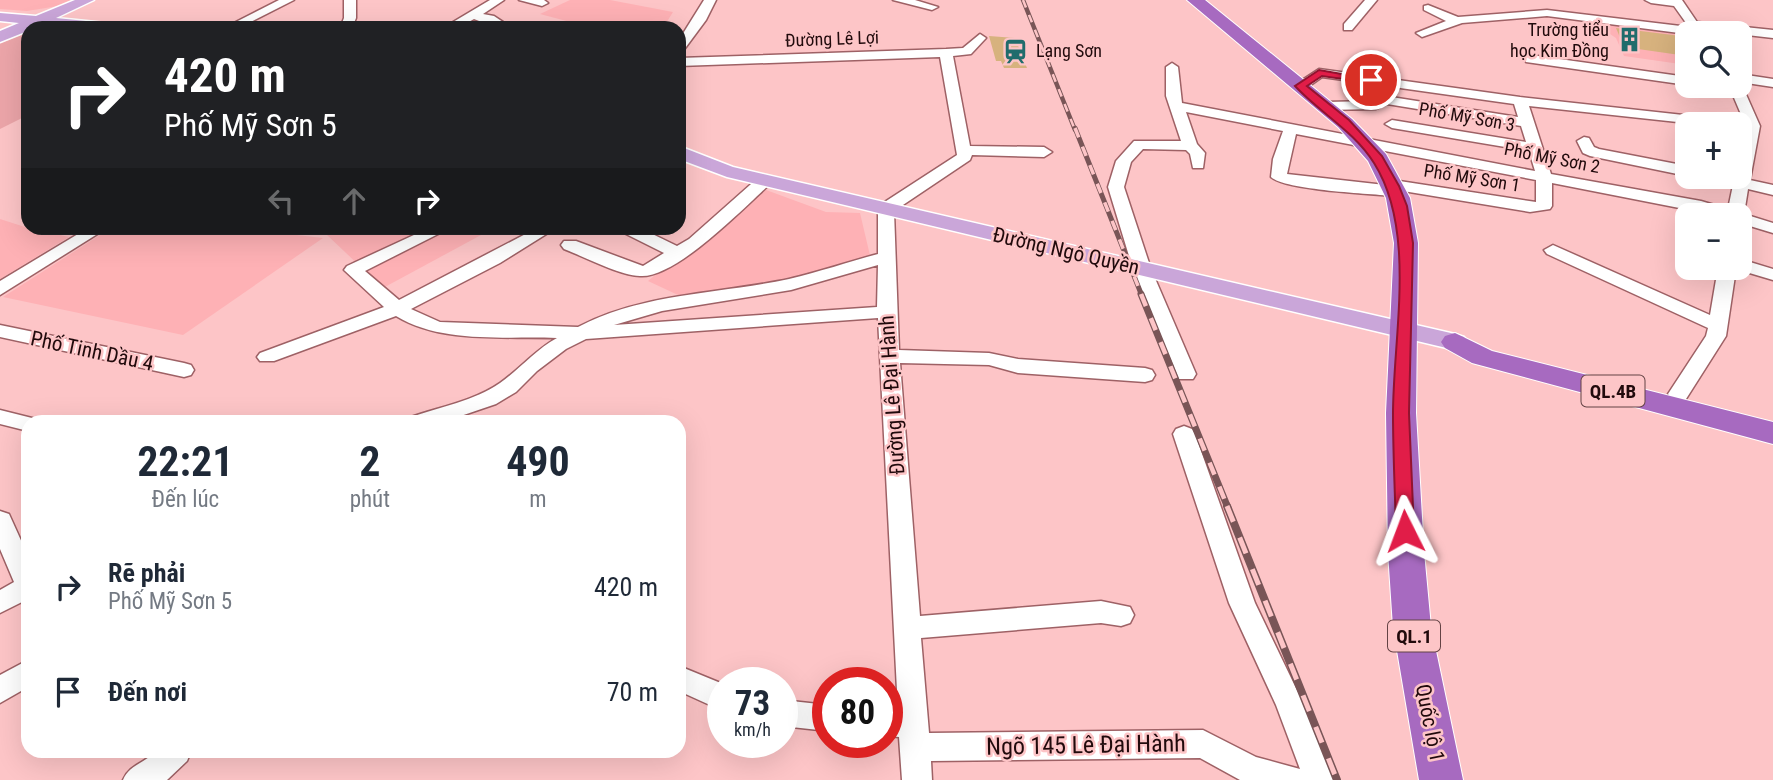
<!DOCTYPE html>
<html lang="vi">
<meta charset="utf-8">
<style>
:root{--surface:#fff;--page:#f2f2f3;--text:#1f2937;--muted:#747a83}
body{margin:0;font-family:"Roboto Condensed",sans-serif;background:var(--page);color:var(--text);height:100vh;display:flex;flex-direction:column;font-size:26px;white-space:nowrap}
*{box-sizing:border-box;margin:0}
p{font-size:23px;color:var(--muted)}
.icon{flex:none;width:38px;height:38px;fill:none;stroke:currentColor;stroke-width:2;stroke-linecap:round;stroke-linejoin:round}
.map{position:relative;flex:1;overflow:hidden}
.details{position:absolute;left:21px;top:415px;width:665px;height:343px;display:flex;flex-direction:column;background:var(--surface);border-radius:21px;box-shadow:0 7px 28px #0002}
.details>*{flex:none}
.guide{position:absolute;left:21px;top:21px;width:665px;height:214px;border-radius:21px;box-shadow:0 7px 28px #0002;background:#202124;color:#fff;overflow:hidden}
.fabs{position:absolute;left:1675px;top:21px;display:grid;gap:14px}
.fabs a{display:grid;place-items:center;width:77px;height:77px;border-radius:14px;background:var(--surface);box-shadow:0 7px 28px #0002;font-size:35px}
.speed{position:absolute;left:707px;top:667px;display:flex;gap:14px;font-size:35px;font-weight:700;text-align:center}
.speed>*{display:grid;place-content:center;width:91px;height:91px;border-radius:50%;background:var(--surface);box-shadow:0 7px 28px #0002;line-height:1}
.speed small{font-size:18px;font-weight:400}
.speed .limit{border:10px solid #d22;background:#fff;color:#111}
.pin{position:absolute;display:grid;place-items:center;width:60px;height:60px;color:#fff;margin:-30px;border:4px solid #fff;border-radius:50%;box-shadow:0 2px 7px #0007}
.me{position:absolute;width:77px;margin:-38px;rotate:357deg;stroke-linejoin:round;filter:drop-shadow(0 0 5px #0008)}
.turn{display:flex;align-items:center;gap:24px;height:147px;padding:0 28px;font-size:32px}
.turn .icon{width:91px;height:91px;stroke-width:2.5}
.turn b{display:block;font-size:49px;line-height:60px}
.lanes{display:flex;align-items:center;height:66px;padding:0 28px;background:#0003;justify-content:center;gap:35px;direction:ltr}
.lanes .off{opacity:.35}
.eta{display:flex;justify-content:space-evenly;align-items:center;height:119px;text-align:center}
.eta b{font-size:42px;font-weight:700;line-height:49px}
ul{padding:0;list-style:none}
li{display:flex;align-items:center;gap:21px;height:105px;padding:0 28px}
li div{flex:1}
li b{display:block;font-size:26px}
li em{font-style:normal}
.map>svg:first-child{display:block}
</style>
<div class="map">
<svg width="1773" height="780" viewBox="0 0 1773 780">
<rect width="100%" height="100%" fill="#fdc5c7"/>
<g fill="#feb1b5">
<polygon points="0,0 72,0 58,6 27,11 0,9"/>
<polygon points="570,0 610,0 673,12 663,28 593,28 540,14"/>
<polygon points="1600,22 1687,34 1687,65 1624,56 1616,38 1607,32"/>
<polygon points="758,187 826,212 860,213 872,264 820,278 817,283 693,302 648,281"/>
<polygon points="0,219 28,228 69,237 0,279"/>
<polygon points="111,228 235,228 323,238 183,335 3,297"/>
<polygon points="338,228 494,228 383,288 326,234"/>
</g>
<polygon fill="#eca5a9" points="28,32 28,115 0,129 0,43"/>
<g fill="#d7b27e">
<polygon points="1616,28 1681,36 1687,47 1687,56 1624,47"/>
<polygon points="989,36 1015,38 1027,68 1004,68 1001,61 996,61"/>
</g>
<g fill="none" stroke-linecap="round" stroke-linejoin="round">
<defs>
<g id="minor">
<polygon points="279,0 294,0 239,28 224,28"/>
<polygon points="344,0 356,0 356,18 352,28 340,28 344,18"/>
<polygon points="490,0 504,0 483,14 494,16 512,28 497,28 474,19 458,28 443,28"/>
<polygon points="519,0 544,0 548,3 542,6"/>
<polygon points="704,0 716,0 706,20 683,51 679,52 679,40"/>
<polygon points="893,0 915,0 938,7 932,10"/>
<polygon points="1365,0 1377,0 1352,30 1344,30 1344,24"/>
<polygon points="1645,0 1682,0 1697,22 1773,30 1773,38 1703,30 1705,33 1687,34 1547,16 1462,23 1422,37 1416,33 1446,21 1424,10 1424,6 1428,5 1458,17 1547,10 1689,27 1674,6 1651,3"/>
<path d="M980,34L986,38L971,54L953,56L970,146L1044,147L1052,152L1044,157L972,155L970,160L894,211L899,350L989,353L1018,359L1145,368L1152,370L1155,375L1152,380L1145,382L1018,373L989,365L900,363L920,616L1101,601L1130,607L1134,615L1130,623L1121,626L1101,623L921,638L929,733L1203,730L1256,757L1300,769L1276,705L1229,603L1173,434L1176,429L1184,426L1192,429L1195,434L1255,603L1304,705L1335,780H1240L1200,758L931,761L932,780H902L899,737L887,736V710H898L878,318L586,339L566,349L537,371L516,392L496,404L443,422H408L411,417C440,407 474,401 500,383C520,369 535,350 557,338C504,336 442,344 396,316L274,361H260L257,357L260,353L384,307L344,270L347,266L429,228H450L365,271L399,300L537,228H556L500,263L411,309L440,322L578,327C642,293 719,294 789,279C819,272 848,262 878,254V209L880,205L957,155L940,57L679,66V58L946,49L963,48ZM878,265L877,307L614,325L662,311L791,290Z"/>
<polygon points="1531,55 1687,77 1687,85 1526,62 1526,56"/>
<path d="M1172,63L1178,67L1182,103L1535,171L1529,151L1392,128L1385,124L1392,120L1526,142L1521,126L1387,104L1376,109L1326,110L1319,106L1326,102L1373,101L1385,96L1518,117L1514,104L1322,77L1305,89H1295L1293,86L1319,69L1520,97L1738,121L1740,124V125L1696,124L1529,106L1551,174L1701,201L1728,209L1733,185L1711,180L1709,177H1740V155L1746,126L1729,86H1740L1741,83L1760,126L1750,180L1773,185V195L1748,189L1744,214L1773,223V233L1740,223V215H1715L1552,183V206L1550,209L1530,212L1403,191L1395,196C1372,194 1284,190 1271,177L1273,159L1283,131L1186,112L1197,144L1205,153L1203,168H1193L1190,154L1186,150L1143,149L1131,162L1124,187L1151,269L1196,374L1193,379H1179L1133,269L1108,187L1116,161L1134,141H1181L1166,96V67ZM1296,134L1536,180V202L1393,180L1385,185L1287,174Z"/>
<polygon points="1740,74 1773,79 1773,87 1740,82"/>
<polygon points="1584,137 1589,138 1594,147 1599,149 1687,166 1687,176 1590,156 1583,153 1577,141"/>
<path d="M765,175L773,180L771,183C745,207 675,279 640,276C618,275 585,257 564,249L561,245L564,241H576L643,266L664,253L622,232L620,228H640L677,246L689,239L759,177Z"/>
<polygon points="88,228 107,228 0,295 0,281"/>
<polygon points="1553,245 1710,315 1718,268 1740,268 1740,259 1773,269 1773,280 1736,269 1726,336 1686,399 1672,399 1668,394 1706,336 1708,328 1547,254 1544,250"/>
<polygon points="0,325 184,363 191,365 194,370 191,375 184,377 0,337"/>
<polygon points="0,410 36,419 38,422 28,422 28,431 0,424"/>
<polygon points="0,511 9,514 28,556 28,599 0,613 0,590 14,582 0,549"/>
<polygon points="28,660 28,687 0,703 0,675"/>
<polygon points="679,666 723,684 723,711 679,691"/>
<polygon points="782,700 828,705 828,731 782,726"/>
<path d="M156,751H191L187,761L167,780H123C129,765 145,763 156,751Z"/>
</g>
<g id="major">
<polygon points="75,0 94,0 56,18 106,23 114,28 40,26 0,42 0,31 19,23 0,21 0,13 36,16"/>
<polygon points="679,146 733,167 1455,334 1464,337 1467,342 1464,347 1455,350 727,177 679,159"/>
</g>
<g id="highway">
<polygon points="1187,0 1205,0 1352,119 1386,154 1410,198 1418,243 1416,413 1424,552 1431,627 1463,780 1419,780 1393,627 1388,552 1386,413 1394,243 1386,198 1368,161 1338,127"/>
<polygon points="1455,333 1492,351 1773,422 1773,444 1472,363 1445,348 1441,342 1445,336"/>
</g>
</defs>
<use href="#minor" stroke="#9e6165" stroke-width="3"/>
<use href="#major" stroke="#fff" stroke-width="3"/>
<use href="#highway" stroke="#fff" stroke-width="2"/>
<use href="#minor" fill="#fff" fill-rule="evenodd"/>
<use href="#major" fill="#caa6d9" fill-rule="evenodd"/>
<use href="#highway" fill="#a76ac0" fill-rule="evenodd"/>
<defs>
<polyline id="rail-far3" points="1023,0 1075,130"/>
<polyline id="rail-far2" points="1075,128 1142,296"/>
<polyline id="rail-far1" points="1141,294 1228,508"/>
<polyline id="rail" points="1227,506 1337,780"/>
</defs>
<use href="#rail-far3" stroke="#795557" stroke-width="4.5"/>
<use href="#rail-far2" stroke="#795557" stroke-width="5"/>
<use href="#rail-far1" stroke="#795557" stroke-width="7"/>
<use href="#rail" stroke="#795557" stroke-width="8"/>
<use href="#rail-far3" stroke="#fdc5c7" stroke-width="2.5" stroke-dasharray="8" stroke-linecap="butt"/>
<use href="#rail-far2" stroke="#fdc5c7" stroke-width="3.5" stroke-dasharray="10" stroke-linecap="butt"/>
<use href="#rail-far1" stroke="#fdc5c7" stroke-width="4.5" stroke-dasharray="13" stroke-linecap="butt"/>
<use href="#rail" stroke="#fdc5c7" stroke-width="5" stroke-dasharray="17" stroke-linecap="butt"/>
</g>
<path fill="#e11d48" stroke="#92132f" stroke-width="2" d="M1319,70L1376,80L1371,83L1322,76L1307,86L1349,120L1382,156L1399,186L1407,206L1413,243L1409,413L1414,531L1412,536H1399L1396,531C1395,492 1393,453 1393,414C1393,336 1417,231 1374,163C1354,131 1320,113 1295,86Z"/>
<defs>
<symbol id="building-bare" viewBox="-9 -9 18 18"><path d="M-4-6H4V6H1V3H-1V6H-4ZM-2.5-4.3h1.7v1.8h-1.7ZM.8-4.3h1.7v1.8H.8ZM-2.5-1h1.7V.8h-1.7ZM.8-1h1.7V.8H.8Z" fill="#206c6c" stroke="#fdc5c7" stroke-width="2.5" paint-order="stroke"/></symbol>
<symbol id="station-bare" viewBox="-9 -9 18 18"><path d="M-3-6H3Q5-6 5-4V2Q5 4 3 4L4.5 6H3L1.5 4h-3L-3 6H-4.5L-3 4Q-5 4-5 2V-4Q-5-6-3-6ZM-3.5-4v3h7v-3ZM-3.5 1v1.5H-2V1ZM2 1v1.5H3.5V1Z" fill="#206c6c" stroke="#fdc5c7" stroke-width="2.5" paint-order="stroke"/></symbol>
</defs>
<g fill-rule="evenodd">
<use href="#building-bare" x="1612" y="22" width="35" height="35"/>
<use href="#station-bare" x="998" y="34" width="35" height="35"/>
</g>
<g text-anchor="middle" stroke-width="5" stroke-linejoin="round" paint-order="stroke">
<g font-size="18" fill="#210a0c" stroke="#fdc5c7" text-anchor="end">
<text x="1609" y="36">Trường tiểu<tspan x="1609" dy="21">học Kim Đồng</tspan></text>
<text x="1036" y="57" text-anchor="start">Lạng Sơn</text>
</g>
<g font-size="18" fill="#210a0c" stroke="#fdc5c7">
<text transform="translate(832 39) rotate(-2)" y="6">Đường Lê Lợi</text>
<text transform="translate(1467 117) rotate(10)" y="6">Phố Mỹ Sơn 3</text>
<text transform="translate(1552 158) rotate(11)" y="6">Phố Mỹ Sơn 2</text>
<text transform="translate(1472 178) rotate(9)" y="6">Phố Mỹ Sơn 1</text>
</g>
<g fill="#fdc5c7" stroke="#634244" stroke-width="2">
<rect x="1581.5" y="375.5" width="63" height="31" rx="5"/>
<rect x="1388" y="620.5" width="52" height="31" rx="5"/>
</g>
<g font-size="19" font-weight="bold" fill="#210a0c">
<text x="1613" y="398">QL.4B</text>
<text x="1414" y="643">QL.1</text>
</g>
<g font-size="21" fill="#210a0c" stroke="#fdc5c7">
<text transform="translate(1066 251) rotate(13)" y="7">Đường Ngô Quyền</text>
<text transform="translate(92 351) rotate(12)" y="7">Phố Tinh Dầu 4</text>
<text transform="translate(892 395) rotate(-94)" y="7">Đường Lê Đại Hành</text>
<text transform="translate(1430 723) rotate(79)" y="7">Quốc lộ 1</text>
</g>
<g font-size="24" fill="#210a0c" stroke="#fdc5c7">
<text transform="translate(1086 745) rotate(-1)" y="8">Ngõ 145 Lê Đại Hành</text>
</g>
</g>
</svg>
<div class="fabs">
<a><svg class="icon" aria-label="search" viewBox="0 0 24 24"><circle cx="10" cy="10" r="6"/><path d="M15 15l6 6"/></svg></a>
<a>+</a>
<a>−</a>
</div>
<div class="speed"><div>73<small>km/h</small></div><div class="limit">80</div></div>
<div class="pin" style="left:1371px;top:80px;background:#d93025"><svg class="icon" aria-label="arrive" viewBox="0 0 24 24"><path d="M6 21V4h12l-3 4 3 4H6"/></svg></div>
<svg class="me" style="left:1405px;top:531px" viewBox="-20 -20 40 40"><path d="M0-17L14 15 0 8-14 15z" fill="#e11d48" stroke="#fff" stroke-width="4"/></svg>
<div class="guide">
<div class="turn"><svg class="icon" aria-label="right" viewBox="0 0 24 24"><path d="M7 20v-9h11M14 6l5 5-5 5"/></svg><div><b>420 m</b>Phố Mỹ Sơn 5</div></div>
<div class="lanes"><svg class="icon off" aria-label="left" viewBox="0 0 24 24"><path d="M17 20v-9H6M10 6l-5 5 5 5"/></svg><svg class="icon off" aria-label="ahead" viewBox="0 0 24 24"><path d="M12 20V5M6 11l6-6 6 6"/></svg><svg class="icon" aria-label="right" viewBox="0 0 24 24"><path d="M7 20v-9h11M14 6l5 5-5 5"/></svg></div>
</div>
<section class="details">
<div class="eta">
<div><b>22:21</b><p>Đến lúc</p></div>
<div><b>2</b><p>phút</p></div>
<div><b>490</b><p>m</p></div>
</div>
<ul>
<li><svg class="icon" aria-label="right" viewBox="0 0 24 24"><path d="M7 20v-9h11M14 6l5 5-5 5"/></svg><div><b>Rẽ phải</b><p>Phố Mỹ Sơn 5</p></div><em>420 m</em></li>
<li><svg class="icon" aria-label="arrive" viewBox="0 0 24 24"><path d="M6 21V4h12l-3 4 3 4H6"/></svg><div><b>Đến nơi</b></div><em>70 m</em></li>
</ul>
</section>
</div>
